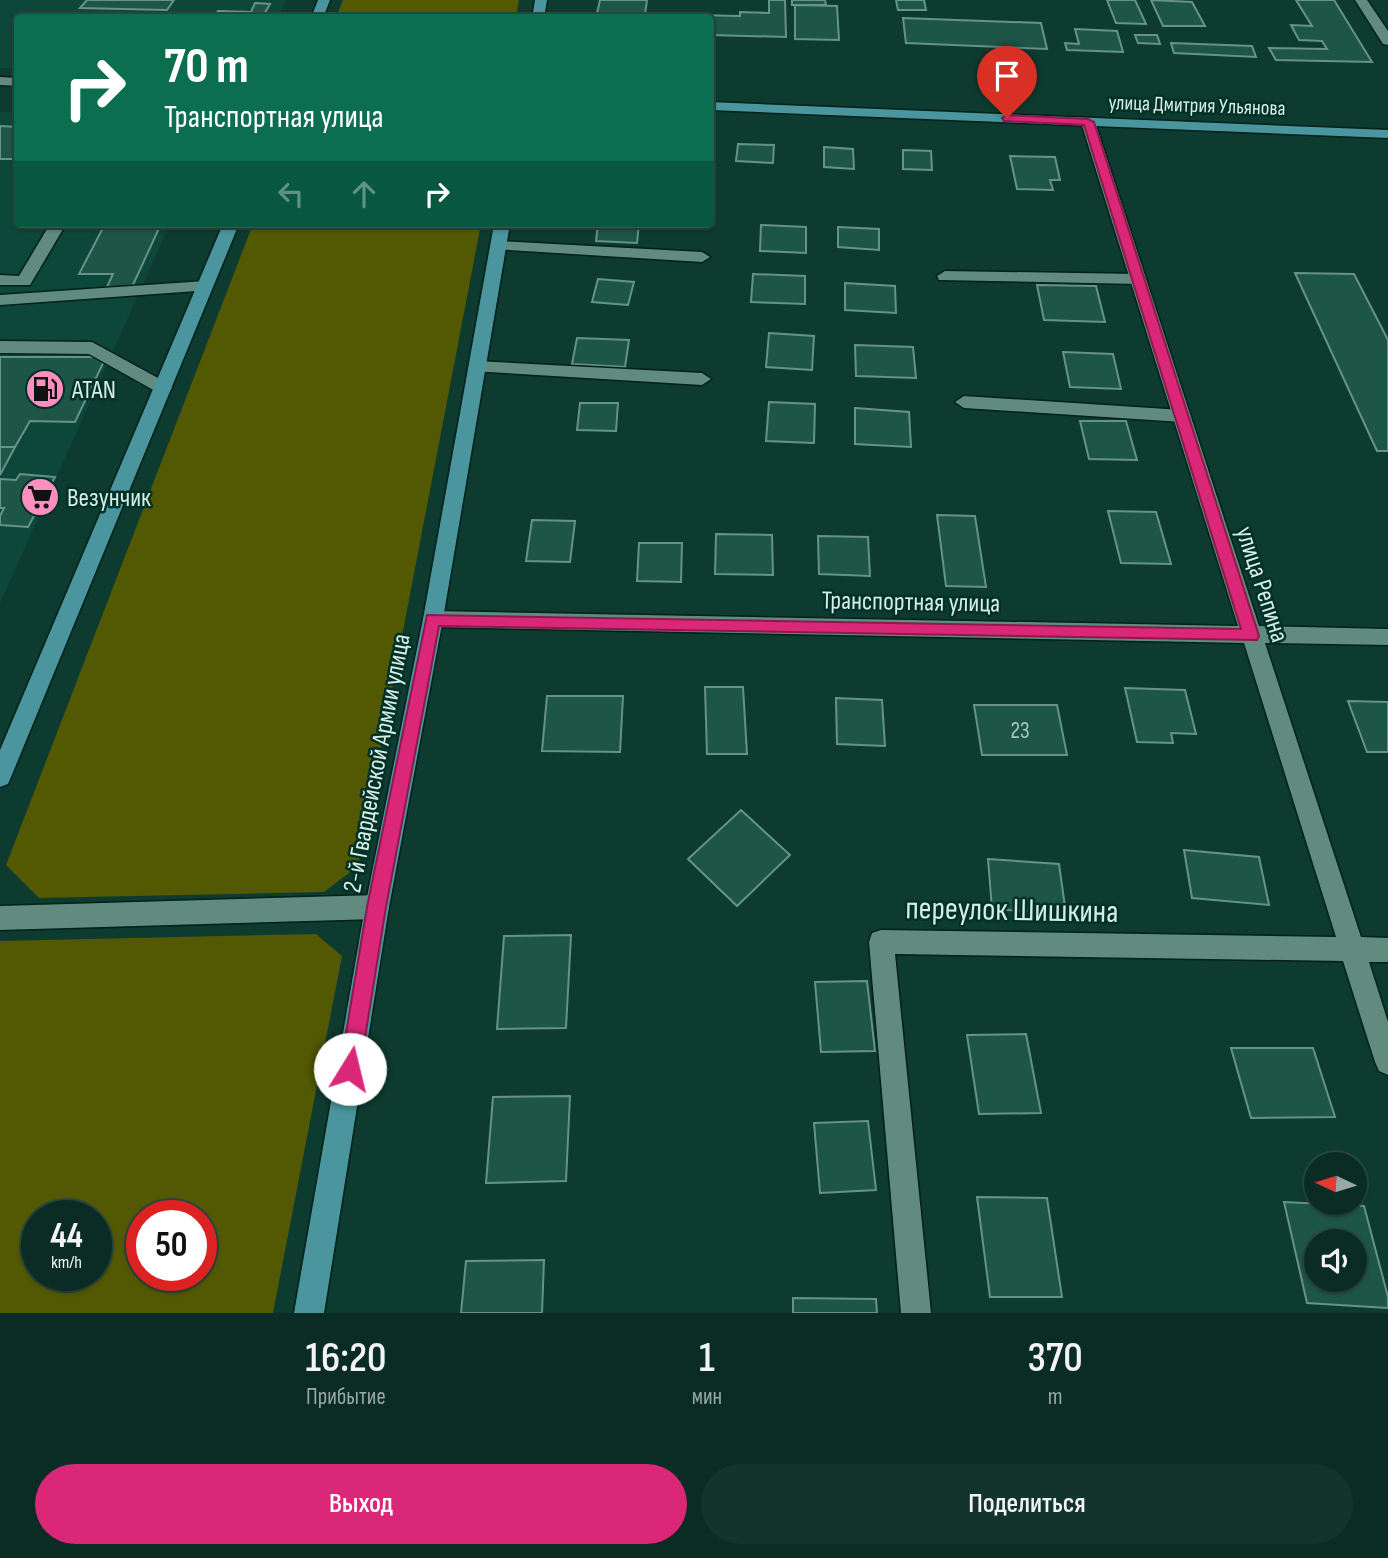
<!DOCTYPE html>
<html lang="ru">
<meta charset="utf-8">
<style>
:root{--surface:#0a2c24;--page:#13342c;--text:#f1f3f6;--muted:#99a7a6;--line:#2a4841;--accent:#db2777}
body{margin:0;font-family:"Sofia Sans Condensed",sans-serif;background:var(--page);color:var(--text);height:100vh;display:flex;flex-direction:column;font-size:26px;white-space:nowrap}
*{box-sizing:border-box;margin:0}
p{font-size:23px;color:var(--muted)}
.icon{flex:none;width:38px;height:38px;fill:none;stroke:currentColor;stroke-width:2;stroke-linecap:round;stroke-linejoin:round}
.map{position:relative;height:1313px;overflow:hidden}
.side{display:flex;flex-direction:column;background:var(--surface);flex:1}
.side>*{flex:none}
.guide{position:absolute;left:14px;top:14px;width:700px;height:214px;border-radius:7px;box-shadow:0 2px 5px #0004,0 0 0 2px var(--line);background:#0b6e4f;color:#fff;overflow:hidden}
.needle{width:46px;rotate:274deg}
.buttons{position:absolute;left:1304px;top:1152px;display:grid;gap:14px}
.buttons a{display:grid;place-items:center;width:63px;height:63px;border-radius:50%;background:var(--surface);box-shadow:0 2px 5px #0004,0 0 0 2px var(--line);font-size:35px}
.speed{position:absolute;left:21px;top:1200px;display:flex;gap:14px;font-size:35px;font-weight:700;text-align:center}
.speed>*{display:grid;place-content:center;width:91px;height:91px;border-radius:50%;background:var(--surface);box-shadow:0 2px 5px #0004,0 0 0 2px var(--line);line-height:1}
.speed small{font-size:18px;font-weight:400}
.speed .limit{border:10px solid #d22;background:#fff;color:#111}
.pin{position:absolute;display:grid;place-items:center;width:60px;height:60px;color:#fff;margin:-72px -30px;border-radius:50% 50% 50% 0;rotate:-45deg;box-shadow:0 0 7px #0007}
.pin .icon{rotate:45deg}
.me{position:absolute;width:77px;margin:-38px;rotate:9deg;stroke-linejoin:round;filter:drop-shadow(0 0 5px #0008)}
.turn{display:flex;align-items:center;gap:24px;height:147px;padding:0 35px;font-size:32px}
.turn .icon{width:91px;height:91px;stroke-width:2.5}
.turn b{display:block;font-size:49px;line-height:60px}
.lanes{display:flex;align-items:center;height:66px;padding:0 35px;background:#0003;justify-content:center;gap:35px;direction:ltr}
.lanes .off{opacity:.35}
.eta{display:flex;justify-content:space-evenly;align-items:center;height:119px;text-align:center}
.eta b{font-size:42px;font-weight:600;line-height:49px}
.cta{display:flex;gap:14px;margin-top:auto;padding:14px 35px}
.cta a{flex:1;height:80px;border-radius:42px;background:var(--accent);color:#fff;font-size:28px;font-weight:600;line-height:80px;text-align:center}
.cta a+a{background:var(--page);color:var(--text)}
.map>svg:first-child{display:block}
</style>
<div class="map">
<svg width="1388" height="1313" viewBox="0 0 1388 1313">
<rect width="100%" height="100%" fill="#0e3b30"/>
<g fill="#0d473a">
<polygon points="0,0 286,0 278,17 18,18 17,69 0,68"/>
<polygon points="0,112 17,112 18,224 170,224 0,603"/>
</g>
<g fill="#535803" fill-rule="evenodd">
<polygon points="343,0 519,0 516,17 336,17"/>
<polygon points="253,224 481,224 358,866 324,892 39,898 6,865"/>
<path d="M316,934L342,956L273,1313H0V941ZM96,1216V1276H37V1216ZM142,1216H201V1276H142Z"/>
</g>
<g fill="#1d5547" stroke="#679386" stroke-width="2" fill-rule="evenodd">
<polygon points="87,0 174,0 167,10 80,8"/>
<polygon points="600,0 647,0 645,14 740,16 740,12 769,13 769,0 785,0 786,37 710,35 710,18 596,18"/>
<polygon points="792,0 825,0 826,5 792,5"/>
<polygon points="896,0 924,0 926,10 898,10"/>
<polygon points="1107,0 1135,0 1146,24 1116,23"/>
<polygon points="1151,0 1192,2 1205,26 1163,26"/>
<polygon points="1296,0 1334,0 1372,62 1276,60 1269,48 1327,49 1322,41 1299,40 1291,25 1312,26"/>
<polygon points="255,3 270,4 262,18 168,18 170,15 215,16 218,11 251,12"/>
<polygon points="795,5 837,6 839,40 795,39"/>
<polygon points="903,18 1041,23 1047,49 906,43"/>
<polygon points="1075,29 1117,31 1123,52 1067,50 1065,43 1079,44"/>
<polygon points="1135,35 1157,35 1160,44 1138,43"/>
<polygon points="1171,43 1252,46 1256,57 1174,53"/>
<polygon points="0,126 18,127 18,152 12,159 0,159"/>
<polygon points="738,144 774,145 773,163 736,161"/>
<polygon points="824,147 853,149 854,169 824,167"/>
<polygon points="903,150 931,151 932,170 903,169"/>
<polygon points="1010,156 1055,157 1060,180 1050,180 1053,190 1017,189"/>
<polygon points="105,224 161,224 132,287 107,287 113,274 79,274"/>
<polygon points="598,224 639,224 637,243 596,241"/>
<polygon points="761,225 806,227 806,253 760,251"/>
<polygon points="838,227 879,229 879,250 838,247"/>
<polygon points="1295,273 1354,274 1388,340 1388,451 1377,451"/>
<polygon points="753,274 805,276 805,304 751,302"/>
<polygon points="598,279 634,282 628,305 592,302"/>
<polygon points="845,283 895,286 896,313 845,310"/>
<polygon points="1037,285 1096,286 1105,322 1044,320"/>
<polygon points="769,333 814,336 812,370 766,367"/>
<polygon points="577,338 629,340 625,367 572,364"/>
<polygon points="855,345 913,347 916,378 856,376"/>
<polygon points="1063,352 1113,354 1121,389 1070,387"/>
<polygon points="0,357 106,357 75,422 30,421 15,447 0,447"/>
<polygon points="769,402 815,404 814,443 766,441"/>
<polygon points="580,403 618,403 616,431 577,430"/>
<polygon points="855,408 909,412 911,447 855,444"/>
<polygon points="1080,421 1126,421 1137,460 1089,459"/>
<polygon points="0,447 15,447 0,475"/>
<polygon points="20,474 55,477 28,527 0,525 0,516 4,508 0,508 0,479 16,480"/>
<polygon points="1108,511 1156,512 1171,564 1121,563"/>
<polygon points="937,515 975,516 986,587 946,586"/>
<polygon points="532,520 575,521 570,562 526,561"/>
<polygon points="716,534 772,535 773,575 715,574"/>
<polygon points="818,536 868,537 870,576 819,574"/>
<polygon points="639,543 682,543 681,582 637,581"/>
<polygon points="705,687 743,687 747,754 707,754"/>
<polygon points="1125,688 1185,690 1196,734 1171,733 1173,743 1137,742"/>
<polygon points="547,696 623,696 620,752 542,751"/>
<polygon points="836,698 882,700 885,746 837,744"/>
<polygon points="1348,701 1388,702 1388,752 1367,752"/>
<polygon points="974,705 1057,705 1067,755 982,755"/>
<polygon points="741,810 790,855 737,906 688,859"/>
<polygon points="1184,850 1259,857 1269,905 1192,898"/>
<polygon points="988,859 1059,864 1066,914 992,909"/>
<polygon points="571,935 566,1028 497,1029 504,936"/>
<polygon points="867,981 875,1051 821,1052 815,982"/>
<polygon points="1026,1034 1041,1113 979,1114 967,1035"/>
<polygon points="1231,1048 1313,1048 1335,1117 1251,1118"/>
<polygon points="570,1096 566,1181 486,1183 493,1097"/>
<polygon points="868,1121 876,1190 820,1193 814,1123"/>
<polygon points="977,1197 1047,1198 1062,1297 990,1297"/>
<path d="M1284,1202L1364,1206L1388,1297V1308L1307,1303ZM1316,1241H1354V1279H1316Z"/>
<polygon points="544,1260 542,1313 461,1313 466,1261"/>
<polygon points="793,1298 876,1299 877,1313 793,1313"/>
</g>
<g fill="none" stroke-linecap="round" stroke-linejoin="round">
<defs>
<g id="lane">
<polygon points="50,224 66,224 30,285 0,285 0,275 19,276"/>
<polygon points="498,241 702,252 710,257 702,262 492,249 490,246 492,243"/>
<polygon points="945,271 1138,274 1146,279 1138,284 939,280 937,276"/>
<polygon points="205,281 211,282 213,286 211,290 0,305 0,295"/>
<polygon points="0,341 92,342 169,384 172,388 169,392 157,392 89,354 0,353"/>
<polygon points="477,361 702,373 711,379 702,385 471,371 468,367"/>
<polygon points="964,396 1182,410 1188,412 1191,416 1188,420 1182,422 964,408 955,402"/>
<polygon points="377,895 386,899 389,907 386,915 377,919 0,930 0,906"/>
</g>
<g id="street">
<polygon points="1355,0 1367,0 1388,31 1388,45 1383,44"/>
<polygon points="0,77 18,78 18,86 0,85"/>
<polygon points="1088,118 1095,122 1259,626 1388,629 1388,645 1265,643 1361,937 1388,938 1388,962 1369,962 1388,1022 1388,1075 1379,1071 1375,1062 1343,961 895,954 931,1313 901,1313 869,942 872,933 881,930 1336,937 1244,643 433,627 426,625 423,619 426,613 433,611 1238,626 1081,122"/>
</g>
<g id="secondary">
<polygon points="318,0 330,0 323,18 311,18"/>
<polygon points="535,0 547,0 544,18 532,18"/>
<polygon points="710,102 1388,130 1388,138 710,110"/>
<polygon points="223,224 239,224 11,777 8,784 0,787 0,750"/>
<polygon points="494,224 510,224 443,619 389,907 324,1313 294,1313 365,907 423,619"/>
</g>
</defs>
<use href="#lane" stroke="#002018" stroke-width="3"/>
<use href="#street" stroke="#002018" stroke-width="3"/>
<use href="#secondary" stroke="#002018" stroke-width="3"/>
<use href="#lane" fill="#608b7e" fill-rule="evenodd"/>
<use href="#street" fill="#608b7e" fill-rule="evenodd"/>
<use href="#secondary" fill="#4a959e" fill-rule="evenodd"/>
</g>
<polygon fill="#db2777" stroke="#8e194d" stroke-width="2" points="1007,115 1088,119 1094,122 1259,636 1257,640 439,626 386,907 360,1069 357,1077 350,1079 343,1077 340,1069 367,907 427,615 1241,629 1084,125 1004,121 1002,118"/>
<defs>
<symbol id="fuel-disc" viewBox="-11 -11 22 22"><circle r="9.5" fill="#fd8ebe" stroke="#013026"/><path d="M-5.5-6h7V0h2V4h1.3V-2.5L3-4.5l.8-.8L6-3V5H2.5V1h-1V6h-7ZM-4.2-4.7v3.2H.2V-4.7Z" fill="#111"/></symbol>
<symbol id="supermarket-disc" viewBox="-11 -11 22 22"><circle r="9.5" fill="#fd8ebe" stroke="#013026"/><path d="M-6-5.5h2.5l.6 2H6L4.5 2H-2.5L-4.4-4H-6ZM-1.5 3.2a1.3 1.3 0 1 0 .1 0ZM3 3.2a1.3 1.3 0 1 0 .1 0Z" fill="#111"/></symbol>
</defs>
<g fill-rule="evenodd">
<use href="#fuel-disc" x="23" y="367" width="44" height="44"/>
<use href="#supermarket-disc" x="18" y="475" width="44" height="44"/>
</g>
<g text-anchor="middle" stroke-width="5" stroke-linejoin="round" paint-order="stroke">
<g font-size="21" fill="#d6ede5" stroke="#013026">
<text transform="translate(1197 105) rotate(2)" y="7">улица Дмитрия Ульянова</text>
</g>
<g font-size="23" fill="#a8c7be">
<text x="1020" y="738">23</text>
</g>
<g font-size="26" fill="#d6ede5" stroke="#013026" text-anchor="start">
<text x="72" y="398">ATAN</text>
<text x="67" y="506">Везунчик</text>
</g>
<g font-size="26" fill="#d6ede5" stroke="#013026">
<text transform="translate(1263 584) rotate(72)" y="9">улица Репина</text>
<text transform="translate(911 601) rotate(1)" y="9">Транспортная улица</text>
<text transform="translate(376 763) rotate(-79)" y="9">2-й Гвардейской Армии улица</text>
</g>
<g font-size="32" fill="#d6ede5" stroke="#013026">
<text transform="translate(1012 909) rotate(1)" y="11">переулок Шишкина</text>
</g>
</g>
</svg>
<div class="buttons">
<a><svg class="needle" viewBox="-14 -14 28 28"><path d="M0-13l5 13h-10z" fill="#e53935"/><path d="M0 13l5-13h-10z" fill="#99a7a6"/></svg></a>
<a><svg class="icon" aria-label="sound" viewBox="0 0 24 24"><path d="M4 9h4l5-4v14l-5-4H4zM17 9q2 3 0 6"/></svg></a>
</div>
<div class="speed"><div>44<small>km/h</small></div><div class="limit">50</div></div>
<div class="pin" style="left:1007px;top:118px;background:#d93025"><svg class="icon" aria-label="arrive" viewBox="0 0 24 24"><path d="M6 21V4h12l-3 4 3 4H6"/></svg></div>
<svg class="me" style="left:350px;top:1069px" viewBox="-20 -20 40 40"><circle r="19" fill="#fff"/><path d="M0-13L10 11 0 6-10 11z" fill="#db2777"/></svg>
<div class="guide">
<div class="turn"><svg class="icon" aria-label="right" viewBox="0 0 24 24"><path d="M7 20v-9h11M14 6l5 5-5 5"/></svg><div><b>70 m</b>Транспортная улица</div></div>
<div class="lanes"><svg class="icon off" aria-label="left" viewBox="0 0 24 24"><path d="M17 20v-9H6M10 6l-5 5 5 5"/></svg><svg class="icon off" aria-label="ahead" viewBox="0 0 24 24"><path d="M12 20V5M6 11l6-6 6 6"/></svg><svg class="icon" aria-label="right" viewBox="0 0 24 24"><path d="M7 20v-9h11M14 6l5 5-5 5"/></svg></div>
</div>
</div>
<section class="side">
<div class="eta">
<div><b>16:20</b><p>Прибытие</p></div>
<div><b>1</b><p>мин</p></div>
<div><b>370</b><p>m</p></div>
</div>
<div class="cta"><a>Выход</a><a>Поделиться</a></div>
</section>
